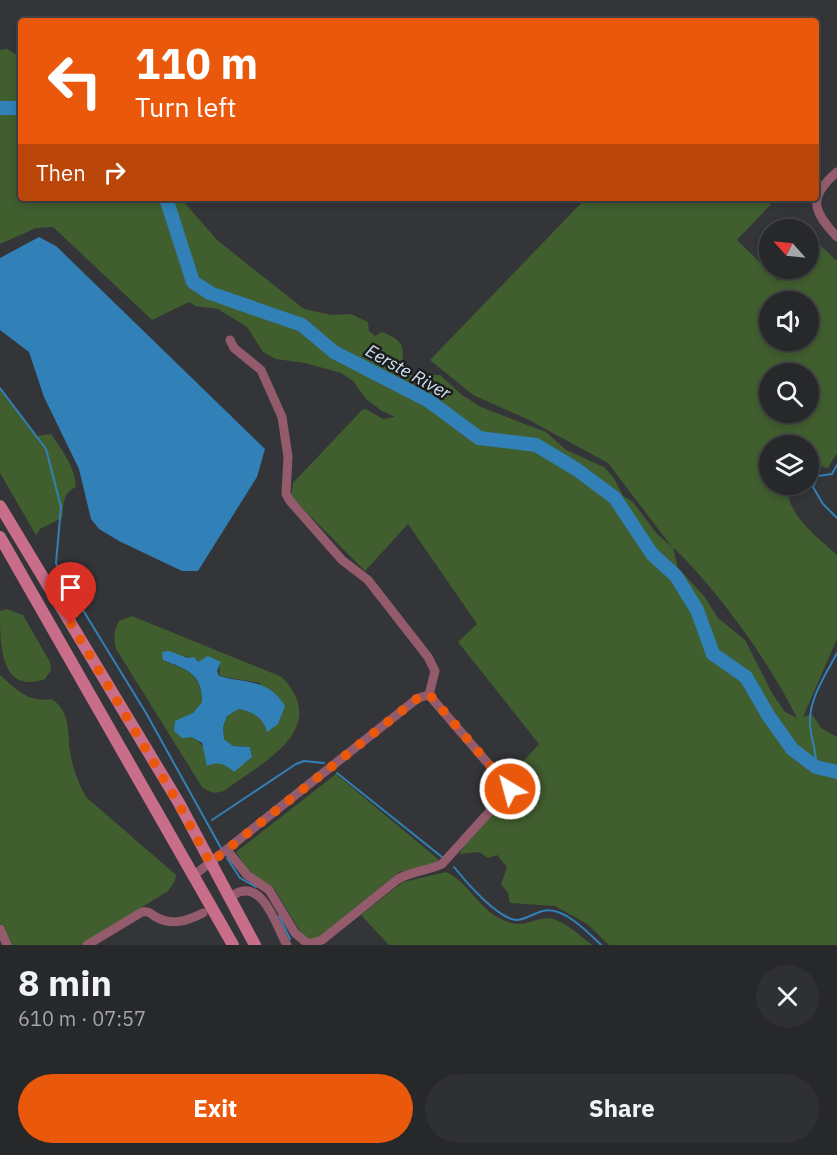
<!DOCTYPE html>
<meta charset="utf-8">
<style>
:root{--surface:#27282a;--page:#2f3032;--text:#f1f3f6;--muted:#a4a6a8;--line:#434447;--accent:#ea580c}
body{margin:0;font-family:"IBM Plex Sans",sans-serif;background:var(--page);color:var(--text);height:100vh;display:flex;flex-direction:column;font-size:22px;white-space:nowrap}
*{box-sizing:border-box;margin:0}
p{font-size:20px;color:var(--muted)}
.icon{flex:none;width:33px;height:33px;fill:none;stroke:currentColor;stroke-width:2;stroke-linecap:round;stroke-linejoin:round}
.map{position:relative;height:945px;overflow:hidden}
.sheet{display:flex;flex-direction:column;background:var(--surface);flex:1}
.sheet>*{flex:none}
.banner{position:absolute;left:18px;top:18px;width:801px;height:183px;border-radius:6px;box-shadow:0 3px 9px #0003,0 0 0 2px var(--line);background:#ea580c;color:#fff;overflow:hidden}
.needle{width:39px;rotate:297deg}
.buttons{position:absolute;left:759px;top:219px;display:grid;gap:12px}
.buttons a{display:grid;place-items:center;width:60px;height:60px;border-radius:50%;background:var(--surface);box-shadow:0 3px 9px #0003,0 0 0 2px var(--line);font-size:30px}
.pin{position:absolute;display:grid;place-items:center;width:51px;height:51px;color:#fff;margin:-62px -26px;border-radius:50% 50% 50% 0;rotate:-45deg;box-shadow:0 0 6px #0007}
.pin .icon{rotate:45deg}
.me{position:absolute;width:66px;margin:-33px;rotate:323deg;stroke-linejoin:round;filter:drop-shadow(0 0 4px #0008)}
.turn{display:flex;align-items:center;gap:21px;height:126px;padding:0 18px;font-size:27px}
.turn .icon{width:78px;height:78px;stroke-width:2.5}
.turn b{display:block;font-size:42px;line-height:51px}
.then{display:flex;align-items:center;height:57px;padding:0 18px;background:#0003;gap:12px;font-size:22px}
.round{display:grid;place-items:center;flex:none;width:63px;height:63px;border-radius:32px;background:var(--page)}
.summary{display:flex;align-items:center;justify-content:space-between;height:102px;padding:0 18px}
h1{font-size:36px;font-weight:800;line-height:45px}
.cta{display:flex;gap:12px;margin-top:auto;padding:12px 18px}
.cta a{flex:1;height:69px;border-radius:36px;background:var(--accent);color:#fff;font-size:24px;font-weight:800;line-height:69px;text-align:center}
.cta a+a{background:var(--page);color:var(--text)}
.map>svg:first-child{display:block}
</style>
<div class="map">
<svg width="837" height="945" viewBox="0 0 837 945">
<rect width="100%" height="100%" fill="#343538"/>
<g fill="#405e2e" fill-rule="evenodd">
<path d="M7,49L21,57V198H184L185,203L217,240L304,309L331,315L351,314L368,322L369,331L375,336L382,332C405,341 404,347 402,369L407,375H440L462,395L481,407L546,432L566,450L604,467L614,478L623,496L632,501L657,534L672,547L608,463L527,419L473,395L430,360L586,198H765L771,204L737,240L779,281L792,269L808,268L809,253L818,243L837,261V453L828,468L809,463L808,446H770V484L790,485C781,511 820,539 837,555V639L803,717L812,714L821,728L837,737V945H609L587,924L555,906L510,903L508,893L501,884L507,867L497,855L488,858L479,852L459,854C474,833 493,801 517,792L507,779L539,744L458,642L477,624L408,524L365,571L291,497L293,483L362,410L366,409L383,419L395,417L382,411L366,399L353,381L341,373L305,363L276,359L263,352L247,327L218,309L195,306L189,302L152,320L53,227L36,228L0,244V50ZM770,302H808V340H770ZM770,374H808V412H770ZM673,547C719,592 768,660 797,718L785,712L772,693L745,640L718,618L704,596L678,568Z"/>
<path d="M0,388L36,436L51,434C62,450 75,467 76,487C62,493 64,504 62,518L40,529L36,535L0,473Z"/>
<path d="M7,609L23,615L50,662L51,670L45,679C0,695 0,645 0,611Z"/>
<path d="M132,616L282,677C332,730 262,762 224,791C214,794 210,793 202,787L116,649C113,638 114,631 119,621ZM185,656L198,662H220L219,676L260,683L267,731C263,716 253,712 239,709L227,716L223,727L224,739L233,746L250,747L252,757L245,763H215C207,754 203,744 193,737V713L202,702C201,672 187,671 163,660Z"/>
<path d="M0,675C17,690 29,703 52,699C71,713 67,730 70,751C72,766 79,785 86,797L176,875L175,881L168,891L81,945H10L0,923Z"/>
<polygon points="336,774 439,860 427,866 399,872 317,939 309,940 303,936 275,890 248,871 236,852"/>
<path d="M446,872C468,882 478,907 499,918C526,933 534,914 553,919C567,923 580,936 592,945H389L361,915L403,882Z"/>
</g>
<g fill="#3180b7">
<polygon points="39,237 56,246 265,449 257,477 198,571 182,571 119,541 99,529 91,519 79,469 44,397 29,352 0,330 0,258"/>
<path d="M169,651L188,658L194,657L198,662L208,656L221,662L217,671L219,676C247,684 268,678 285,706L278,724L267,732C263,717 253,712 239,709L227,716L223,727L224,739L233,746L250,747L252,757L234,772C225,764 219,761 207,766L202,743L192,737L182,738L174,731L175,721L193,713L202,702C202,673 187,670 163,660L162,652Z"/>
</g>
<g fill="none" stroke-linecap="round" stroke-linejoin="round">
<g stroke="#3180b7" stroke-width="2">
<polyline points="0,388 46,449 61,507 56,563 59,571 146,713 221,848"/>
<polyline points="837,465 832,474 818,476 813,487 823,504 837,518"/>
<path d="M816,767C817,751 811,740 810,725C808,700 826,674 837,653"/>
<polyline points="337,773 442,857"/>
<polyline points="212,820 296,764 304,761 324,763"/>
<polyline points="227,858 240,878 256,887"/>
<path d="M454,867C465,881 497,918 516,920C525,920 534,913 543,911C563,906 588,932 601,945"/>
<polyline points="279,916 290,939"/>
</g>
<g stroke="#3180b7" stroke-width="14">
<polyline points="0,108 21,108"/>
<polyline points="166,198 193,282 210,293 302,325 334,352 429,401 479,438 536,445 576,469 615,498 652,554 676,576 697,610 713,654 746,677 768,715 792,749 816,767 837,772"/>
</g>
<g stroke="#945b6c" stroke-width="9">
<path d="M837,172C807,198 813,211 837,237"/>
<path d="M227,850L247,875L269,890L295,933L308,944L322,940L398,879C412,871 427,871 442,864L510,789L429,695"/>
<polyline points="193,876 418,698 429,695 435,671 428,657 368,580 342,560 290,501 286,494 288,457 282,417 261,370 234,348 230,340"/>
<path d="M235,894C263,878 277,928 287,945"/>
<polyline points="0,929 7,945"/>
<path d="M87,945L142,912C149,911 150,913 156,917C172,926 187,921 203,913"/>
</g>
<g stroke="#c86e8a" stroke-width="12">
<polyline points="0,506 179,803 255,945"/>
<polyline points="0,537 233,945"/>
</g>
</g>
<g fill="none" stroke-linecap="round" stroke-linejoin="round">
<polyline stroke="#ea580c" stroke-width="10" stroke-dasharray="0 18" points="71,624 178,803 210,863 418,698 429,694 510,789"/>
</g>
<g text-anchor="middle" stroke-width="5" stroke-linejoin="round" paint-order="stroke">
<g font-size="18" font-style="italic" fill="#cee0f0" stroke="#1c1c1e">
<text transform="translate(408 372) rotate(29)" y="6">Eerste River</text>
</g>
</g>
</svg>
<div class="buttons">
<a><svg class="needle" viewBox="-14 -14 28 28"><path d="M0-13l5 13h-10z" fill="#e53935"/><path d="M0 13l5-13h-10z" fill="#a4a6a8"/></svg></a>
<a><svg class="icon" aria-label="sound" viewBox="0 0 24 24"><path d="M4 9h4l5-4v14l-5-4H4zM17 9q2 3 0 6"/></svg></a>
<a><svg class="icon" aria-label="search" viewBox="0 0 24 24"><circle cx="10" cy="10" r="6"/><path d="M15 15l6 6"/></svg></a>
<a><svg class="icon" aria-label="layers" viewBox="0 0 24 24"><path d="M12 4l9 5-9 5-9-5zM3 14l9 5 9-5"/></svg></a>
</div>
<div class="pin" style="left:71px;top:624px;background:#d93025"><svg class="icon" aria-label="arrive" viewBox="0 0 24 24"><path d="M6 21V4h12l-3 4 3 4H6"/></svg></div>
<svg class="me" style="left:510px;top:789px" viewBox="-20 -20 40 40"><circle r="17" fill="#ea580c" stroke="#fff" stroke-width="3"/><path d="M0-11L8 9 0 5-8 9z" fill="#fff"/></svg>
<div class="banner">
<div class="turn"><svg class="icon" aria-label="left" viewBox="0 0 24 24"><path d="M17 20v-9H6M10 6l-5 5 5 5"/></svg><div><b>110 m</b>Turn left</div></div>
<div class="then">Then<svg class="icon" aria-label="right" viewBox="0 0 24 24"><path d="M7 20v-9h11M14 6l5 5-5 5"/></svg></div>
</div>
</div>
<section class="sheet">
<div class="summary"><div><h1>8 min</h1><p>610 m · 07:57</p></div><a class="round"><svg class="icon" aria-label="close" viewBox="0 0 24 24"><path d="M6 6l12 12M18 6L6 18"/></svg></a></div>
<div class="cta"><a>Exit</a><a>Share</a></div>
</section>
